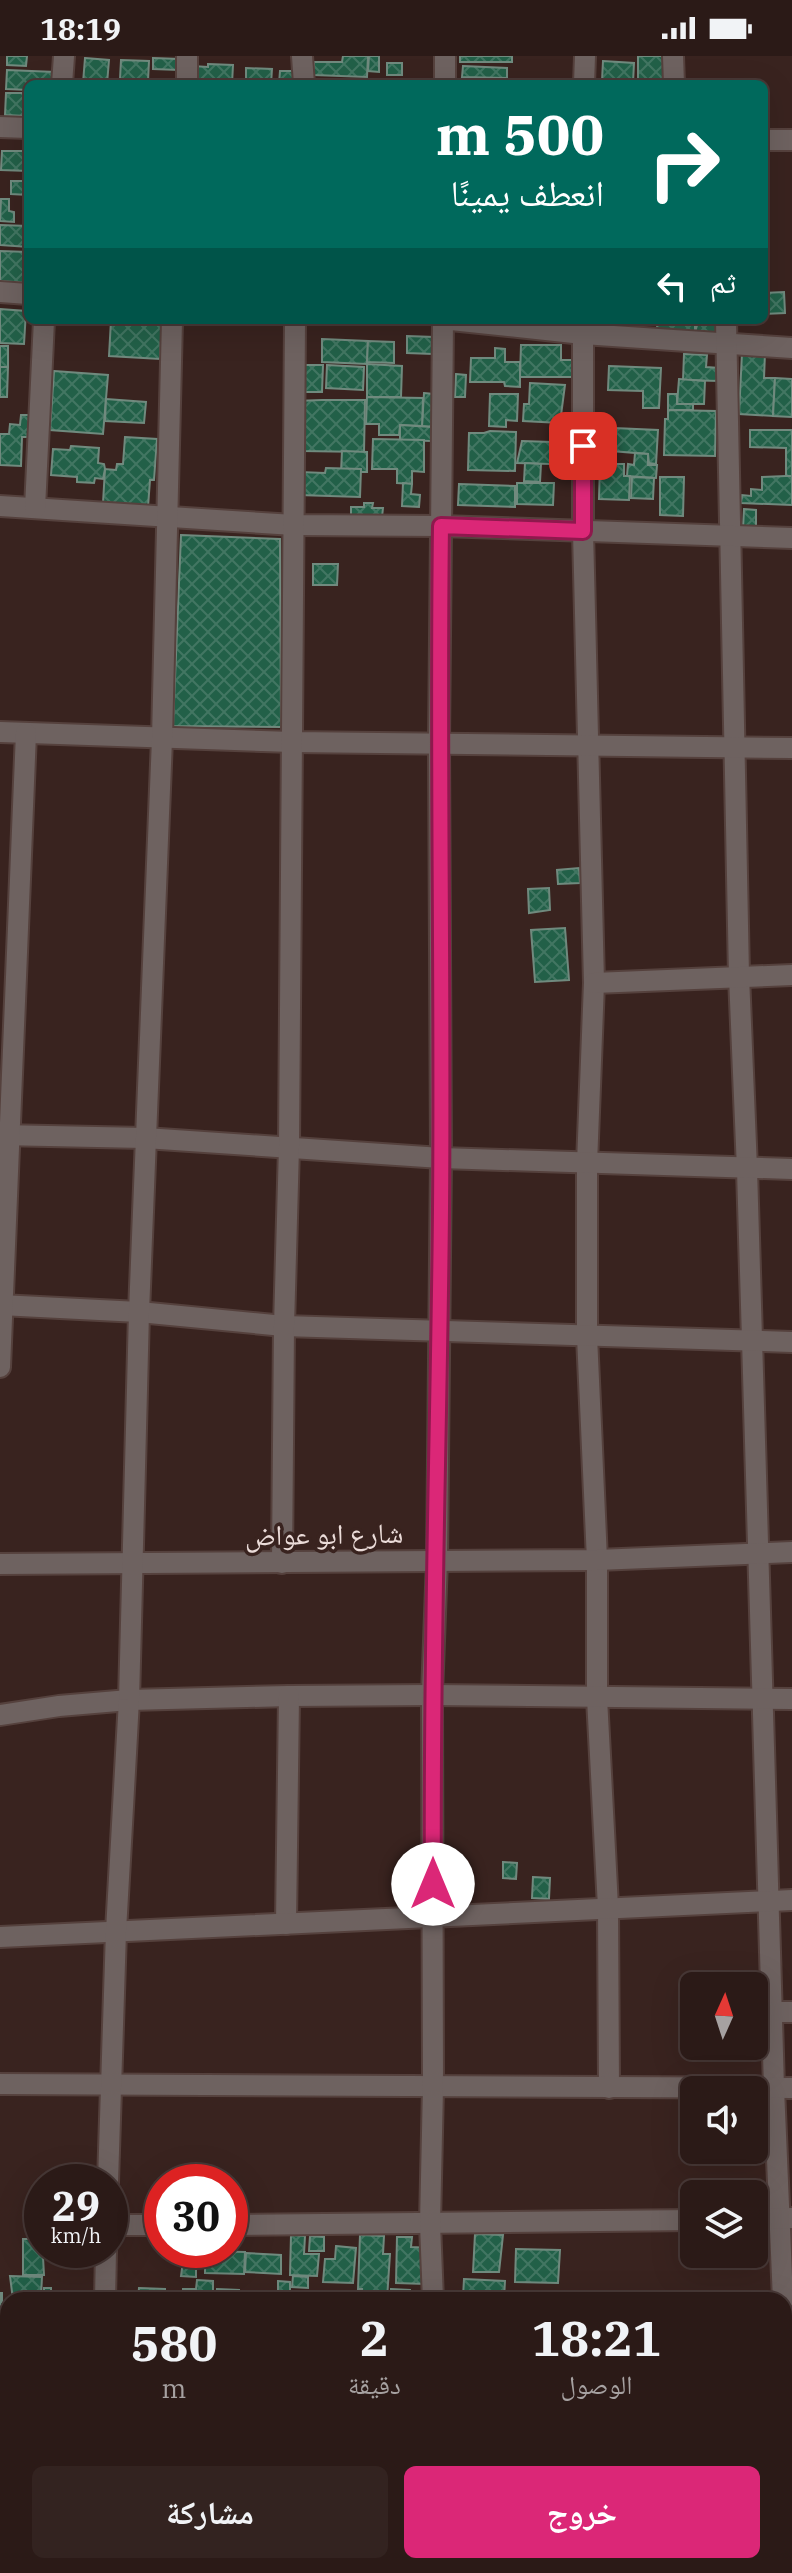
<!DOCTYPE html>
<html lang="ar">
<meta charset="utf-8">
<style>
:root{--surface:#2b1a17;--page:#332320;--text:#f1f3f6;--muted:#a6a1a1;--line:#473836;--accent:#db2777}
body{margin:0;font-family:"IBM Plex Serif","Noto Naskh Arabic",serif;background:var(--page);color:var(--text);direction:rtl;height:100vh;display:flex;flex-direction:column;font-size:30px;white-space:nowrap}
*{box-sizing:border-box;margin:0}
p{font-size:26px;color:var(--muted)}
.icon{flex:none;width:44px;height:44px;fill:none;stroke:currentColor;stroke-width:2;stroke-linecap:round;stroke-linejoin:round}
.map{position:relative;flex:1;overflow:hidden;direction:ltr}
.drawer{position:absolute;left:0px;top:2236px;width:792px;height:282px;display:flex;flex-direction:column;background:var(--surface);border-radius:24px 24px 0 0;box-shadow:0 8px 32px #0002,0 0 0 2px var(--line);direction:rtl}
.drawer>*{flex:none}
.hud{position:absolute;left:24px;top:24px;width:744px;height:244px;border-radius:12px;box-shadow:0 8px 32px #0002,0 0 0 2px var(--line);direction:rtl;background:#00695c;color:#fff;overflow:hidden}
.needle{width:52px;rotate:3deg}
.fabs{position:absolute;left:680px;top:1916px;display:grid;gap:16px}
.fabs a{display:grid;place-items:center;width:88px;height:88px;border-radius:12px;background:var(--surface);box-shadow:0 8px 32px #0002,0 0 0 2px var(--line);font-size:40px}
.speed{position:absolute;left:24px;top:2108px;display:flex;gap:16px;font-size:40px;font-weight:700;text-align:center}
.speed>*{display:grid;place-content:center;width:104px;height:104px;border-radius:50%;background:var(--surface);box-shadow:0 8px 32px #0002,0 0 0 2px var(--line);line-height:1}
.speed small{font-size:20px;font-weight:400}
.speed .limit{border:12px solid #d22;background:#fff;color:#111}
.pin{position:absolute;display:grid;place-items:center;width:68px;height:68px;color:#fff;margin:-34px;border-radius:16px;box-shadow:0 4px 12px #0006}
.me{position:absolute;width:88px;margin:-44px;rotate:0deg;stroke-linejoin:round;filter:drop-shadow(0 0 6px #0008)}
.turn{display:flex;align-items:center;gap:28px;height:168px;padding:0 32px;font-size:36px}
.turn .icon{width:104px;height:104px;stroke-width:2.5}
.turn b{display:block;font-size:56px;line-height:68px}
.then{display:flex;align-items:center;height:76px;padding:0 32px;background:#0003;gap:16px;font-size:30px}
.eta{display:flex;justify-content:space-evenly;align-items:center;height:136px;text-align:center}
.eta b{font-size:48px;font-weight:700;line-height:56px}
.action{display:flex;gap:16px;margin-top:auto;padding:16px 32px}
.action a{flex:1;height:92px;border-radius:12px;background:var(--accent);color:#fff;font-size:32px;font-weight:700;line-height:92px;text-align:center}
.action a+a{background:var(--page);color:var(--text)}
.status{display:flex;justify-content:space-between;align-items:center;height:56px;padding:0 40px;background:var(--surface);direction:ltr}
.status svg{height:22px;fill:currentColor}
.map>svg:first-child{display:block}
</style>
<div class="status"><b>18:19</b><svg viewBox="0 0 49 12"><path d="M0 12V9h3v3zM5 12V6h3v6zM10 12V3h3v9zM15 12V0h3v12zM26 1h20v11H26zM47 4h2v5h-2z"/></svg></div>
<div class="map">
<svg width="792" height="2517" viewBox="0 0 792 2517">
<defs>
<pattern id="building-cross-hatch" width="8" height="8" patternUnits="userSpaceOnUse" patternTransform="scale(2)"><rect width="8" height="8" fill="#226048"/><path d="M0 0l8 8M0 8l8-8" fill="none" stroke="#427662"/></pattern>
</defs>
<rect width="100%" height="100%" fill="#39231f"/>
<g fill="url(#building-cross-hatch)" stroke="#708a7e" stroke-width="2">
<polygon points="7,0 27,0 26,10 7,9"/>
<polygon points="343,0 368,0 367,21 314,19 314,6 342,6"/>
<polygon points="369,0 379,0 379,16 368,15"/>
<rect x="460" y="0" width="52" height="6"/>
<rect x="638" y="0" width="34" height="24"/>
<polygon points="85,2 109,4 107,28 83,27"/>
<polygon points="153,2 179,3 179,14 153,13"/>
<polygon points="121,4 149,5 148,25 120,23"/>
<polygon points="603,5 634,7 633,27 602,25"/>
<rect x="387" y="7" width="15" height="12"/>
<polygon points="208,8 233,9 232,28 193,28 193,10 208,11"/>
<polygon points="463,10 507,12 507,22 462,21"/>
<polygon points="246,12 272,13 271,28 246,28"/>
<polygon points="7,14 55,16 54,28 28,28 28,34 6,33"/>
<polygon points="280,15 299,15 299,28 279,28"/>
<polygon points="6,37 27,37 26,60 5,59"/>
<polygon points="2,95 28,95 28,115 1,114"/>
<polygon points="11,125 28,125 28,139 11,138"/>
<polygon points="1,143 9,143 9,155 14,156 14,166 0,165"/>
<polygon points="0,169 28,170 28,191 0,189"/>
<polygon points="0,195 28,196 28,227 0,225"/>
<polygon points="784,236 785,257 764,258 764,237"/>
<polygon points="0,253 26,255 24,288 0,287"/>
<polygon points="111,264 162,264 160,303 109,300"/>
<rect x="657" y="264" width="38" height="12"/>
<polygon points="698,266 718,267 718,279 695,276"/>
<polygon points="407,280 434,281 433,298 407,297"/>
<polygon points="322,283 368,285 367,308 322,306"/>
<polygon points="368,285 394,286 394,307 367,306"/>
<polygon points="521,289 561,289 561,304 577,304 577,321 520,321"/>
<rect x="0" y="290" width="8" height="21"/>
<polygon points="495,292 505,293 505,306 520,306 520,331 505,330 504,326 470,326 471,302 495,302"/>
<polygon points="742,297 765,297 764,322 775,322 773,360 739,358"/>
<polygon points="684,298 707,299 706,311 719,312 719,325 683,324"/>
<polygon points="367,308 402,310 401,341 367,341"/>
<polygon points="304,309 323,309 322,336 303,336"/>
<polygon points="327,309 364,311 363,334 326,332"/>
<polygon points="609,310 661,312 659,352 643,352 643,335 608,334"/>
<polygon points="0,311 8,311 7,341 0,341"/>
<polygon points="54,315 108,319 103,378 50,374"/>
<polygon points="456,318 466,319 465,341 455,341"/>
<polygon points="775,322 792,323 792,361 773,360"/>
<polygon points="679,323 705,325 704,348 677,348"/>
<polygon points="530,327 565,329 560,367 523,365 524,348 529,348"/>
<polygon points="424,337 433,338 432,371 422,370"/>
<polygon points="490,338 518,338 517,365 506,364 506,371 489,370"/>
<polygon points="668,338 677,338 677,348 693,348 693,354 668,354"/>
<polygon points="367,341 423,342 422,370 400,369 399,379 379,379 379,368 366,368"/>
<polygon points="106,343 146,346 144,367 105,365"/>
<polygon points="322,344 365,344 364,396 302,395 295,345"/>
<polygon points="668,354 716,355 715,400 664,399 665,363 668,363"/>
<polygon points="21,359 32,359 32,381 22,381 21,410 0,409 0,378 9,378 10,368 20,369"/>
<polygon points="400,369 432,371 431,385 400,384"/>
<polygon points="614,372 658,374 656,408 649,407 648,398 611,395"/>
<polygon points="750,374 792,374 792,420 786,420 786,392 750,391"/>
<polygon points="490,375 516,376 515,415 468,414 469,377 484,377"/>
<polygon points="125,381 157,383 154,424 150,424 148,451 103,447 105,413 116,414 117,408 123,408"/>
<polygon points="373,383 424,384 424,416 412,415 412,428 397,427 397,413 372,413"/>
<polygon points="522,385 551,386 550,408 517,407"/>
<polygon points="71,390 99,392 98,407 104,408 105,413 103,423 95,422 94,427 77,426 77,421 51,419 53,393 70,394"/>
<polygon points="342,395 367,396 367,416 341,416"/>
<polygon points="635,397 648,398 648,409 657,409 656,422 627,420 628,408 634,409"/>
<polygon points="525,407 541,408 540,426 524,425"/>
<polygon points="600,408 624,408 624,420 630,420 629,444 599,443"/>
<polygon points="326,412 361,413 360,441 299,439 300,416 325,417"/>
<polygon points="786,420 792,420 792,449 741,447 742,439 751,440 751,433 762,434 762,421"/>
<polygon points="632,421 654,422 653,443 631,442"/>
<polygon points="660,421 684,421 683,460 660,459"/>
<polygon points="403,427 412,428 411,438 420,439 419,451 402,450"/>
<polygon points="517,427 554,427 553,449 517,448"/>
<polygon points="459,428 515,430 515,451 458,449"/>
<polygon points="364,447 373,447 372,452 383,452 382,461 351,460 351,451 364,451"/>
<polygon points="744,453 756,454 756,473 743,473"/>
<polygon points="181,479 280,483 281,671 173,670"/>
<polygon points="313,508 338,508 337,529 313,529"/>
<polygon points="579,812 580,827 558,828 557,814"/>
<polygon points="549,832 550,854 529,857 528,833"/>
<polygon points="565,872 569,924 535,926 531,874"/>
<polygon points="503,1806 517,1807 516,1823 503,1822"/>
<polygon points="533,1821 550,1822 549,1843 532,1842"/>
<polygon points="475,2178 503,2179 499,2216 473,2216"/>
<polygon points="291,2179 305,2180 304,2198 319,2198 317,2220 290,2219"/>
<polygon points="360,2179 384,2180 383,2198 390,2198 387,2243 361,2242 362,2233 358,2233"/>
<polygon points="310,2180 324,2181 324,2195 309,2195"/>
<polygon points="397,2181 412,2181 411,2191 431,2192 426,2228 396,2227"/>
<polygon points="23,2183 42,2183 44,2219 23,2219"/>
<polygon points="336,2190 356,2192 353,2227 323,2226 325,2203 335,2203"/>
<polygon points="516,2193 560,2194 558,2227 515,2226"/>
<polygon points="50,2194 76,2194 76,2201 49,2200"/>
<polygon points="205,2195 245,2196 244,2218 205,2217"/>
<polygon points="246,2197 281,2199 281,2218 245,2216"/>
<polygon points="184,2198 196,2199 196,2221 181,2220"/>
<polygon points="10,2220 42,2221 41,2240 31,2240 31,2244 13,2244"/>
<polygon points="293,2220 308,2221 308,2232 292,2231"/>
<polygon points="464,2223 505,2225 504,2242 463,2241"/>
<polygon points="197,2224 213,2225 213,2244 183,2243 183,2233 196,2233"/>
<polygon points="278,2225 290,2226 290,2240 278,2240"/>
<polygon points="44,2232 51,2232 51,2237 87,2239 86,2244 44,2244"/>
<polygon points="139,2232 165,2233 165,2244 138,2243"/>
<polygon points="217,2233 239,2234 239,2244 216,2244"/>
<polygon points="391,2233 410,2234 410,2244 391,2244"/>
<polygon points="0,2237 2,2237 2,2246 8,2246 8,2268 0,2267"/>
<polygon points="0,2331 8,2331 8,2390 2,2390 2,2398 0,2398"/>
<rect x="126" y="2510" width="38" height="7"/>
<polygon points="169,2510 194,2511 194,2517 168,2517"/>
<rect x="202" y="2510" width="29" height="7"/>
<polygon points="296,2510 361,2510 360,2517 295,2517"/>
<polygon points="368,2510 393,2510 393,2517 367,2517"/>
<rect x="395" y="2510" width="34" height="7"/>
<rect x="451" y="2510" width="41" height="7"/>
<polygon points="508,2510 533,2510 533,2517 507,2517"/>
</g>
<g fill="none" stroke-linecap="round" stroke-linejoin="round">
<defs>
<g id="street">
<polyline points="302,0 304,28"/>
<polyline points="445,0 445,28"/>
<polyline points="673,0 674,28"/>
<polyline points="62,28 64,0"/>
<polyline points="187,28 187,0"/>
<polyline points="584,28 585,0"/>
<polyline points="0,71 28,72"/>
<polyline points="764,84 792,84"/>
<polyline points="0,236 28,238"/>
<polyline points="451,264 583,278 792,292"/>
<polyline points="583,264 583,475 594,927 587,1108 587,1280 597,1504 597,1642 608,1851 609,2032"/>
<polyline points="726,264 739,920 747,1113 774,2032 783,2244"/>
<polyline points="0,450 294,469 441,470 792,482"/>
<polyline points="35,452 44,264"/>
<polyline points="0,676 292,686 792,692"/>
<polyline points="594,927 792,919"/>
<polyline points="0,1079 145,1082 441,1102 792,1113"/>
<polyline points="0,1249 139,1256 284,1270 792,1286"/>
<polyline points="0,1311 26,677"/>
<polyline points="282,1507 284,1270 289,1091 295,264"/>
<polyline points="0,1508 597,1504 792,1496"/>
<polyline points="0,1659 59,1650 129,1644 289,1640 432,1639 792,1643"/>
<polyline points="286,1868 289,1640"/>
<polyline points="0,1881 792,1844"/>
<polyline points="772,1956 792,1956"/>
<polyline points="0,2028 792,2032"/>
<polyline points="108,2126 116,1875 129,1644 139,1256 162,683 172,264"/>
<polyline points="754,2163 792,2162"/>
<polyline points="110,2169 162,2169"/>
<polyline points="230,2169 694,2164"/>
<polyline points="105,2244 106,2194"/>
<polyline points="433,2244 430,2168 433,2031 432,1639 437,1504 441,1102 439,687 443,264"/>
<polyline points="784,2267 792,2498"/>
<polyline points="0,2431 8,2431"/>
<polyline points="436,2510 436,2517"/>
<polyline points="100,2517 101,2510"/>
</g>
<g id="secondary">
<polyline points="784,2296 792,2295"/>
<polyline points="0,2303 8,2303"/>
</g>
</defs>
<use href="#street" stroke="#55413d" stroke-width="24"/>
<use href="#secondary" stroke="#55413d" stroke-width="24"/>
<use href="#street" stroke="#6e6260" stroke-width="20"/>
<use href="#secondary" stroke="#95827f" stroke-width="20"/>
</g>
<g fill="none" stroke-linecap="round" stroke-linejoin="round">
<defs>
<path id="route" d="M433,1828C431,1603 439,1378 441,1153C443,925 438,698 441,470L583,475V390"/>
</defs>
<use href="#route" stroke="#8e194d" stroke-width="20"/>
<use href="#route" stroke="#db2777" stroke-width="14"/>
</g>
<g text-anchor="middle" stroke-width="7" stroke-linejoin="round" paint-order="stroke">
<g font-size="28" fill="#ebdcd9" stroke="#39231f">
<text transform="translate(324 1478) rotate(-1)" y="10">شارع ابو عواض</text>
</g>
</g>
</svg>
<div class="fabs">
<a><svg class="needle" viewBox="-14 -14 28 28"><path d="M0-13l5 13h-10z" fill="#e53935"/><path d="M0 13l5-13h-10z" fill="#a6a1a1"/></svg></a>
<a><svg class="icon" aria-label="sound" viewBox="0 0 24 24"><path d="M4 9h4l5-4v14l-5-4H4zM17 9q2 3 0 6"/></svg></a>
<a><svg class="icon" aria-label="layers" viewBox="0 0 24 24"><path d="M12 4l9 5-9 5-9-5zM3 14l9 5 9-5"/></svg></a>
</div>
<div class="speed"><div>29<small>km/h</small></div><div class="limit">30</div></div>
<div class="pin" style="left:583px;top:390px;background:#d93025"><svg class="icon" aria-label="arrive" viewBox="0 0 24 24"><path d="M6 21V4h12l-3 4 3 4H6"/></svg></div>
<svg class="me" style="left:433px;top:1828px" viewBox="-20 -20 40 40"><circle r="19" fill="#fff"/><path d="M0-13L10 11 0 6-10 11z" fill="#db2777"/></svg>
<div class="hud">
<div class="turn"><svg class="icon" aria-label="right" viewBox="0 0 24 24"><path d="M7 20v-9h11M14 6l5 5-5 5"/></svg><div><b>500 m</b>انعطف يمينًا</div></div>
<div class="then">ثم<svg class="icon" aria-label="left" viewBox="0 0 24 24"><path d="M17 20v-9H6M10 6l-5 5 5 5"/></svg></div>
</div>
<section class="drawer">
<div class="eta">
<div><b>18:21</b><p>الوصول</p></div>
<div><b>2</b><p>دقيقة</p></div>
<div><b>580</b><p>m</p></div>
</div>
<div class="action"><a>خروج</a><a>مشاركة</a></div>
</section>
</div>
